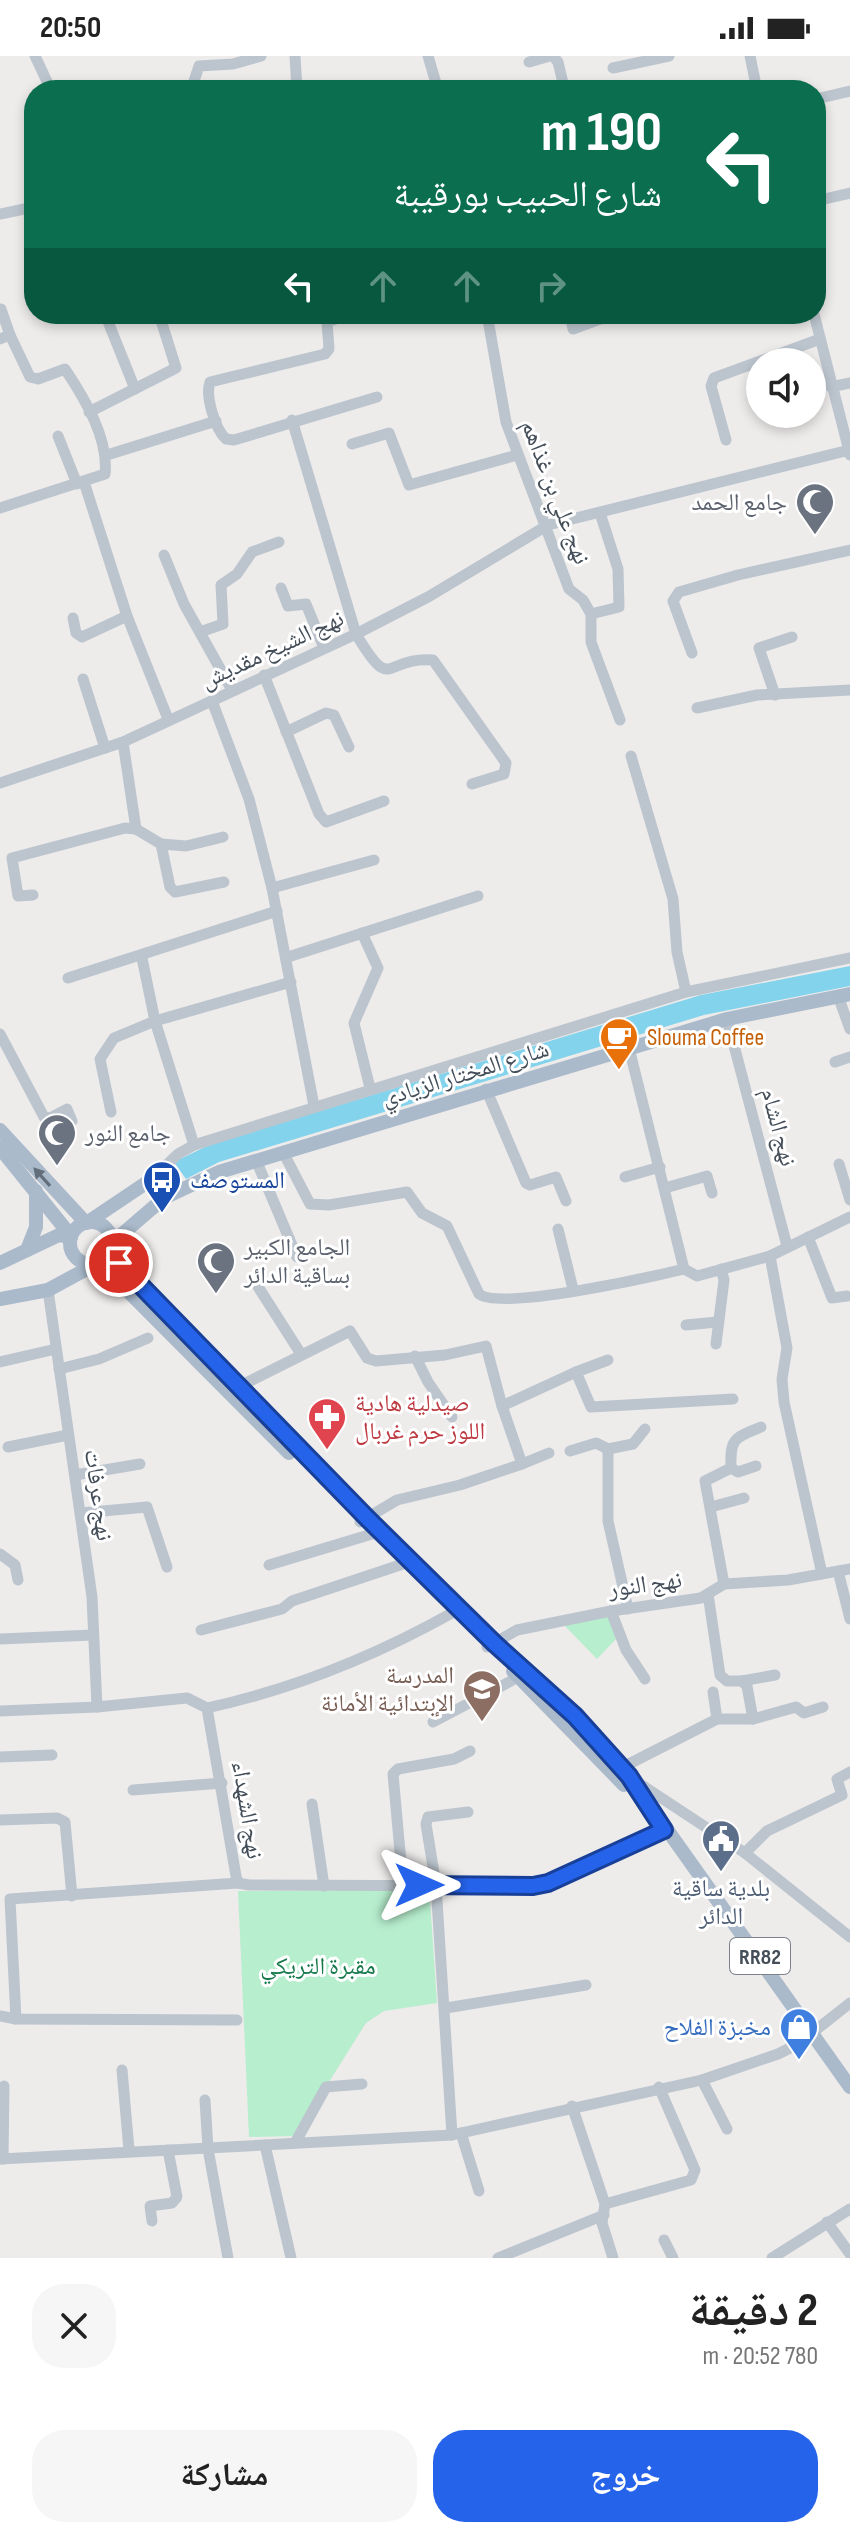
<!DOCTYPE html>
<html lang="ar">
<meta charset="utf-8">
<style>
:root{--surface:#fff;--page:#f6f6f6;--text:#222;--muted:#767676;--accent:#2563eb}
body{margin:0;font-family:"Sofia Sans Condensed","Noto Naskh Arabic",sans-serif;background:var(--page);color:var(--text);direction:rtl;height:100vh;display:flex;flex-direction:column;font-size:30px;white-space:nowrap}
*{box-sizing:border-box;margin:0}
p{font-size:26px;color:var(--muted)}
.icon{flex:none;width:44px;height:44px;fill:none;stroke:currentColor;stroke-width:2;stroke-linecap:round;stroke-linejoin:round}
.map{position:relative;height:2202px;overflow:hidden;direction:ltr}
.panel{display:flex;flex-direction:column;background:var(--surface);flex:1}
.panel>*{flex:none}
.hud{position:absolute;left:24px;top:24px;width:802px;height:244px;border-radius:32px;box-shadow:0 4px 12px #0003;direction:rtl;background:#0b6e4f;color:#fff;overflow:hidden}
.buttons{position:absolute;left:746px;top:292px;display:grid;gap:16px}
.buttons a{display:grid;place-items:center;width:80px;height:80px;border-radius:50%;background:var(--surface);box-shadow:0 4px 12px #0003;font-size:40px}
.pin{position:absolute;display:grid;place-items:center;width:68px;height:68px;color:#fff;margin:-34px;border:4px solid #fff;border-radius:50%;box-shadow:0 2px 8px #0007}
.me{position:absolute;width:88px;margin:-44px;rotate:90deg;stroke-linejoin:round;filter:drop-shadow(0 0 6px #0008)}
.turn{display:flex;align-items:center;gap:28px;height:168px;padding:0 32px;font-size:36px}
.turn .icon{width:104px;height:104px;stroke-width:2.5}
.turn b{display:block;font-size:56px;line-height:68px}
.lanes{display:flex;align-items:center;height:76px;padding:0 32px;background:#0003;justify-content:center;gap:40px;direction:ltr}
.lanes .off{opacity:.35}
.round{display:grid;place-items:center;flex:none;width:84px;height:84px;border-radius:32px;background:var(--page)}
.headline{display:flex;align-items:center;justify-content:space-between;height:136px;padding:0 32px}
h1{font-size:48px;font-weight:700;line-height:60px}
.cta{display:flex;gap:16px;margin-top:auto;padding:16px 32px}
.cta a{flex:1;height:92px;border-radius:32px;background:var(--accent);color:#fff;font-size:32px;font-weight:700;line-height:92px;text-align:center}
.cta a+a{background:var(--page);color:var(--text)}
.status{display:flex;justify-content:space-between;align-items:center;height:56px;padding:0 40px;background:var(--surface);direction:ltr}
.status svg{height:22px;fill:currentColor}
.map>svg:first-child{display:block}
</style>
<div class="status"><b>20:50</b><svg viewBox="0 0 49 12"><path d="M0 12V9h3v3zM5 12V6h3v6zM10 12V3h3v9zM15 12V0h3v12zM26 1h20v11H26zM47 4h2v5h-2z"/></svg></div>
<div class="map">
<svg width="850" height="2202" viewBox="0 0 850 2202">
<rect width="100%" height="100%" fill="#eeebeb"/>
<g fill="#b7eece">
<polygon points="608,1560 616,1583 597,1603 563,1568"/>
<polygon points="419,1834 430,1844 437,1947 384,1955 366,1967 295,2080 249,2081 238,1835"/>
</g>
<polygon fill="#83d3ec" points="850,910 850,930 704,959 219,1106 186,1123 174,1106 211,1088 701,939"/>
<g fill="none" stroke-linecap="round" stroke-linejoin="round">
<g stroke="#bcc5ce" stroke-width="11">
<polyline points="35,0 51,34"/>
<polyline points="295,0 297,34"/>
<polyline points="428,0 438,34"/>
<polyline points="553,0 558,6 563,27"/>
<polyline points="750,0 757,34"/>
<polyline points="529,6 550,0"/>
<polyline points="613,12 669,0"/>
<polyline points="191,34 199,10 233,8 261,0"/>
<polyline points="816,43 850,35"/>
<polyline points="816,145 850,137"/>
<polyline points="0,158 34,151"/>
<polyline points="1,253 10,279"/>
<polyline points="105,258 135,333"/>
<path d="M348,258L327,266L329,293L325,298L210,326C205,340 215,373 226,383L234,384L377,341"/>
<polyline points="487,258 506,366 569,533 583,544 591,558 591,586 620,664"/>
<polyline points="570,258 573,273 608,260"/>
<polyline points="814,258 850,399"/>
<path d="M0,283L10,279L30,321L38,323L65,313C85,343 109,383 105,418L0,452"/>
<polyline points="831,331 850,327"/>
<polyline points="89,356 176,312 159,258"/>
<path d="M292,364L356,578C393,640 383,600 433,604L506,707L504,718L472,728"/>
<polyline points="58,380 77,428"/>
<polyline points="726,384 711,330 714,322 820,283"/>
<polyline points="352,388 389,377 409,429 517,399"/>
<polyline points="107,399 216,365"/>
<polyline points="84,426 127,560 168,663"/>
<polyline points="164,499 184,548 232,634"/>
<polyline points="281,532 288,550 306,548 324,592"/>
<polyline points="591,558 619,551 618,513 600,457"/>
<polyline points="73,562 76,577 82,581 127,560"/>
<polyline points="200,576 223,568 221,529 237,518 252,496 279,486"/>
<polyline points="692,597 673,545 679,536 738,519 850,494"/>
<polyline points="264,619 319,758 326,766 384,745"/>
<polyline points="83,623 105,692"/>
<polyline points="775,639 759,592 792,581"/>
<polyline points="212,645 249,743 272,832 314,1050"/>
<polyline points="697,652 757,639 850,634"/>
<polyline points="286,676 326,657 334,659 349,691"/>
<polyline points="631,700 673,843 677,896 686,936"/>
<polyline points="0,727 123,686 356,578 428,541 548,469 849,394"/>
<polyline points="136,773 161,788 170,831 175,836 224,826"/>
<polyline points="161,788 186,790 223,781"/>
<polyline points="272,832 374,804"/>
<polyline points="33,839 18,840 12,802 125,772 136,773 123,686"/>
<polyline points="362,877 378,912 354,967 370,1032"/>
<polyline points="288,901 478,840"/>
<polyline points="142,902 155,965 194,1089"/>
<polyline points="68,922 277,855"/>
<polyline points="838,940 850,973"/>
<polyline points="727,963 787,1190"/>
<polyline points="0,978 44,1061 50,1062 67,1053 72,1065"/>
<polyline points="629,992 684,1213"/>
<polyline points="835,1006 850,1001"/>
<polyline points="486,1033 526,1127 530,1129 556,1121 566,1145"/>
<polyline points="111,1056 100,1003 114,982 155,965 291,926"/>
<path d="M283,1096L310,1148L329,1149L407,1136L422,1157L447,1170L479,1238C501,1255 651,1221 684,1213L697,1220L770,1200L850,1161"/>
<polyline points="256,1104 297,1201"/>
<polyline points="839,1108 850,1144"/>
<polyline points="625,1121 660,1111"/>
<polyline points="152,1123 178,1098 194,1089 686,936 850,902"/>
<polyline points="665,1132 707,1120 712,1137"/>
<polyline points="558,1173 573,1233"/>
<polyline points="808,1181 832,1242 847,1240"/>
<polyline points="770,1200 787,1292 782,1323 784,1346 822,1518"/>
<polyline points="255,1226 301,1298"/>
<polyline points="48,1234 92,1541 97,1651"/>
<polyline points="686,1269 717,1266"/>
<polyline points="716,1288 724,1224 721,1213"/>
<polyline points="415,1300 428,1326 452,1361"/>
<polyline points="0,1306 56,1293"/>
<polyline points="59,1313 99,1303 148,1282"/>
<polyline points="576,1316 608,1304"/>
<polyline points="232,1334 350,1275 367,1302 376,1305 445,1299 486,1290 502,1350"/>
<polyline points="8,1391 68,1379"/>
<polyline points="570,1395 596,1387 608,1393"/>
<polyline points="522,1408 549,1397"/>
<polyline points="731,1412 738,1416 756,1410"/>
<polyline points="75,1419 140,1408"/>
<polyline points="711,1451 744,1442"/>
<polyline points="81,1457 147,1451 167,1511"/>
<polyline points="360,1466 397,1444 460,1429 522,1408 502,1350 576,1316 591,1351 733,1343"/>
<polyline points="0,1498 15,1509 18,1524"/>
<polyline points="269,1509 372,1478"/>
<polyline points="838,1515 850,1563"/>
<path d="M724,1528L705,1425L731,1412C730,1382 734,1382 761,1371"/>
<polyline points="708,1538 720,1619 727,1625 742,1625 747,1630 753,1663 796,1651 804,1657 823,1651"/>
<polyline points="628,1553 608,1465 608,1393 633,1388 645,1373"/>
<polyline points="611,1555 626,1594 645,1623"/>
<polyline points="201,1574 282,1553 292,1545 403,1508"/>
<polyline points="0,1583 93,1579"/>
<polyline points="487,1591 517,1574 611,1555 701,1542 724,1528 788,1524 850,1513"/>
<polyline points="742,1625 775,1619"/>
<polyline points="713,1636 717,1663"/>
<path d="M207,1652C294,1633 375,1600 452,1557"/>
<polyline points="0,1655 97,1651 187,1642 207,1652 236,1820 238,1827 249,1829 533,1830 561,1822 664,1774"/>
<polyline points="433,1666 511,1625 516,1619"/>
<polyline points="0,1701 52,1699"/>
<polyline points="621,1712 717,1663 753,1663"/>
<polyline points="634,1724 745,1797 850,1881"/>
<polyline points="133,1734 222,1727"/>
<polyline points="312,1748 324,1830"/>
<polyline points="0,1764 57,1762 65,1766 72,1840"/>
<polyline points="745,1797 767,1775 842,1739 837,1723 850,1716"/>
<polyline points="403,1829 393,1718 398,1713 454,1703 470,1695"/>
<polyline points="446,1952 586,1929"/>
<polyline points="0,1960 16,1963"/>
<polyline points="237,1964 16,1963 10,1843 238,1827"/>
<polyline points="812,1977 850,1947"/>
<polyline points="122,2014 129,2094"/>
<polyline points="702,2024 727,2073"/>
<polyline points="205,2044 208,2093 228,2202"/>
<polyline points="572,2050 605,2148 602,2167 613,2202"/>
<polyline points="461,2077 479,2135"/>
<polyline points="452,2079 436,1829 426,1768 428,1761 468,1756"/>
<polyline points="295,2087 326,2031 362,2028"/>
<polyline points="265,2089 291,2202"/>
<polyline points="0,2103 452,2079 702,2024 778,1998 814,1980"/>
<polyline points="3,2103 4,2030"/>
<polyline points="605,2148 691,2124 695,2114 659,2031"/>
<polyline points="152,2165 150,2150 172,2147 177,2141 168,2094"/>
<polyline points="827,2166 850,2198"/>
<polyline points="664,2184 673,2202"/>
<polyline points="498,2202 604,2159"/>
<polyline points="772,2202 850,2153"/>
</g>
<g stroke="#aabacb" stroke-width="14">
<polyline points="0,1074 86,1167"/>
<polyline points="0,1092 71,1180"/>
<circle cx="91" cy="1187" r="21"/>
<polyline points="88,1166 152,1123 164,1142"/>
<polyline points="113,1186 164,1142 219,1116 727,963 850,938"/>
<polyline points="112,1190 124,1213 367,1462 494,1587 575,1660 629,1720 850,2031"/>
<polyline points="27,1194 36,1171 36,1135"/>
<polyline points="0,1207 59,1179 71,1181"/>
<polyline points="100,1207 289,1397"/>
<polyline points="0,1243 48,1234 94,1209"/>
<polyline points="513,1615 624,1729"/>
</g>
</g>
<defs><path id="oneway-solid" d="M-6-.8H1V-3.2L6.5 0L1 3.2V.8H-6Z" transform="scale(2)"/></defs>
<use fill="#636e7b" href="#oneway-solid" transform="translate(42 1121) rotate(-132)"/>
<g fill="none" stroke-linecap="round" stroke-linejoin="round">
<defs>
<polyline id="route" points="119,1207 367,1462 494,1587 575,1660 629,1720 664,1774 548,1827 533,1830 419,1829"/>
</defs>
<use href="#route" stroke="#184099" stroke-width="20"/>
<use href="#route" stroke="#2563eb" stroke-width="14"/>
</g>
<defs>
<symbol id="mosque-pin" viewBox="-11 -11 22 30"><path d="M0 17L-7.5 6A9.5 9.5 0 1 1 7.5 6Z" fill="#6b7280" stroke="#fff"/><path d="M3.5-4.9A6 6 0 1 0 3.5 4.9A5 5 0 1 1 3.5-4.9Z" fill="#fff"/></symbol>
<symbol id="cafe-pin" viewBox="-11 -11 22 30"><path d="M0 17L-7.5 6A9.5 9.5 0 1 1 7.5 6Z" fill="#e8710a" stroke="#fff"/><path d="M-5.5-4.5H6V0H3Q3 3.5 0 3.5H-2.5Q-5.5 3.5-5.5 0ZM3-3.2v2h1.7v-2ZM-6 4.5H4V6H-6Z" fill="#fff"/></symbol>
<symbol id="bus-pin" viewBox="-11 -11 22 30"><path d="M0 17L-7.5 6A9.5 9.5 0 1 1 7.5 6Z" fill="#1a4fb4" stroke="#fff"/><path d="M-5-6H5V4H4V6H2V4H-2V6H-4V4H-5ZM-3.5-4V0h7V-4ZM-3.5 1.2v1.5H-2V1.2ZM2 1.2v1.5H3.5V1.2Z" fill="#fff"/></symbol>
<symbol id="pharmacy-pin" viewBox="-11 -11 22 30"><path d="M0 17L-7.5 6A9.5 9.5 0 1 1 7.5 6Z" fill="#e0444e" stroke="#fff"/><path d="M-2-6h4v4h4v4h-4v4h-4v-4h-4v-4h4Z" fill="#fff"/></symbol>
<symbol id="school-pin" viewBox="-11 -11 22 30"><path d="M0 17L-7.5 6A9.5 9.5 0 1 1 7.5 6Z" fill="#8d6e63" stroke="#fff"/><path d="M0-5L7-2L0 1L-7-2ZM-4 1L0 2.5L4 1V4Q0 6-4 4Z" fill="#fff"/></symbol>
<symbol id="civic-pin" viewBox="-11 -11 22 30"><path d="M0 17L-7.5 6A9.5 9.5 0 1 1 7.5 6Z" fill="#5c6f8a" stroke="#fff"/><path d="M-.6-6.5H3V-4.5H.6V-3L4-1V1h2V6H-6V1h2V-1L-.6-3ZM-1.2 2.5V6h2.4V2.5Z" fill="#fff"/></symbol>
<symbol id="shop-pin" viewBox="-11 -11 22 30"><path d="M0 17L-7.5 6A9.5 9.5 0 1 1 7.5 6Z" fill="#3f7fe0" stroke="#fff"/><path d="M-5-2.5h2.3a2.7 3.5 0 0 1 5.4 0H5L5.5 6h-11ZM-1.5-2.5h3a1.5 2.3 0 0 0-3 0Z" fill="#fff"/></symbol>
</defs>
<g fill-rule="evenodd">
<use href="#mosque-pin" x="793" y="424" width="44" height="60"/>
<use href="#cafe-pin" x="597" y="959" width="44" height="60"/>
<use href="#mosque-pin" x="35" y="1055" width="44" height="60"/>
<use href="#bus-pin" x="140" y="1102" width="44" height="60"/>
<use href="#mosque-pin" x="194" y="1183" width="44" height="60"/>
<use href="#pharmacy-pin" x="305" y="1339" width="44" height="60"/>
<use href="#school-pin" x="460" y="1611" width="44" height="60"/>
<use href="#civic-pin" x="699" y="1761" width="44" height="60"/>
<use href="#shop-pin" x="777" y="1949" width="44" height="60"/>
</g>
<g text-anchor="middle" stroke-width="6" stroke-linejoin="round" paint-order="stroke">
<rect fill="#fff" stroke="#7c838b" stroke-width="2" x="730" y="1882" width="60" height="36" rx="6"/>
<g font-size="22" font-weight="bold" fill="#444e59">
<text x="760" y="1908">RR82</text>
</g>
<g font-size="24" fill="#444e59" stroke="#fff">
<text transform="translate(556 436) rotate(69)" y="8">نهج علي بن غذاهم</text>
<text transform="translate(272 593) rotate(-25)" y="8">نهج الشيخ مقديش</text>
<text transform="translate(465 1017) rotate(-17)" y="8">شارع المختار الزيادي</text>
<text transform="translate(779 1071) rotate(75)" y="8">نهج الشام</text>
<text transform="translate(99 1439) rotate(82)" y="8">نهج عرفات</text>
<text transform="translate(645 1528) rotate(-8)" y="8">نهج النور</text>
<text transform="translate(248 1754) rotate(81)" y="8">نهج الشهداء</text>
</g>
<g font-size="24" fill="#5b616d" stroke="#fff" text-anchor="start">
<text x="787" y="454" text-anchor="end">جامع الحمد</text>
<text x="85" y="1085">جامع النور</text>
<text x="244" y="1199">الجامع الكبير<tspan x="244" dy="28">بساقية الدائر</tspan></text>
</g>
<g font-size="24" fill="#c56008" stroke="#fff" text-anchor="start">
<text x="647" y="989">Slouma Coffee</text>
</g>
<g font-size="24" fill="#164399" stroke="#fff" text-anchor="start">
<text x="190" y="1132">المستوصف</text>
</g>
<g font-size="24" fill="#be3a42" stroke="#fff" text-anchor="start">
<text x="355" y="1355">صيدلية هادية<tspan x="355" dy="28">اللوز حرم غربال</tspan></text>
</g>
<g font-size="24" fill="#785e54" stroke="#fff" text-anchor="end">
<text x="454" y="1627">المدرسة<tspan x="454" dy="28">الإبتدائية الأمانة</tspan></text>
</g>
<g font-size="24" fill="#4e5e75" stroke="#fff">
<text x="721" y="1840">بلدية ساقية<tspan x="721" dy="28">الدائر</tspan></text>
</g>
<g font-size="24" fill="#15794b" stroke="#fff">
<text x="318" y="1918">مقبرة التريكي</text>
</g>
<g font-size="24" fill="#366cbe" stroke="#fff" text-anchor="end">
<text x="771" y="1979">مخبزة الفلاح</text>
</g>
</g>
</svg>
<div class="buttons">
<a><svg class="icon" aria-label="sound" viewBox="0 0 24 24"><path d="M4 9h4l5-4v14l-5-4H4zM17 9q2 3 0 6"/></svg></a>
</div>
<div class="pin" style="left:119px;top:1207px;background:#d93025"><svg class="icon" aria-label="arrive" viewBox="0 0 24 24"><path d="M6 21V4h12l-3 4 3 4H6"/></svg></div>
<svg class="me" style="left:419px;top:1829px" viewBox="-20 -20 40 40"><path d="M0-17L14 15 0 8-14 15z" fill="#2563eb" stroke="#fff" stroke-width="4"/></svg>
<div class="hud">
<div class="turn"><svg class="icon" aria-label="left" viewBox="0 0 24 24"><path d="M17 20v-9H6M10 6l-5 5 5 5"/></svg><div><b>190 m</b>شارع الحبيب بورقيبة</div></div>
<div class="lanes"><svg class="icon" aria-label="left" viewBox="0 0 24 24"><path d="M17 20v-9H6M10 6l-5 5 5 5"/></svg><svg class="icon off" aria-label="ahead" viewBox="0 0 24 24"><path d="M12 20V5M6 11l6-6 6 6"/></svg><svg class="icon off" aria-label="ahead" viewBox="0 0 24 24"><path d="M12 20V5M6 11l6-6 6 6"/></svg><svg class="icon off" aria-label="right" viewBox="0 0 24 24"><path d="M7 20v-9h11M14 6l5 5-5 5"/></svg></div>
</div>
</div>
<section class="panel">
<div class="headline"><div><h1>2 دقيقة</h1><p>780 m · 20:52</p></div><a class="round"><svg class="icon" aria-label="close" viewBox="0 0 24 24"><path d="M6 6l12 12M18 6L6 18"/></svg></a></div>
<div class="cta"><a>خروج</a><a>مشاركة</a></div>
</section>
